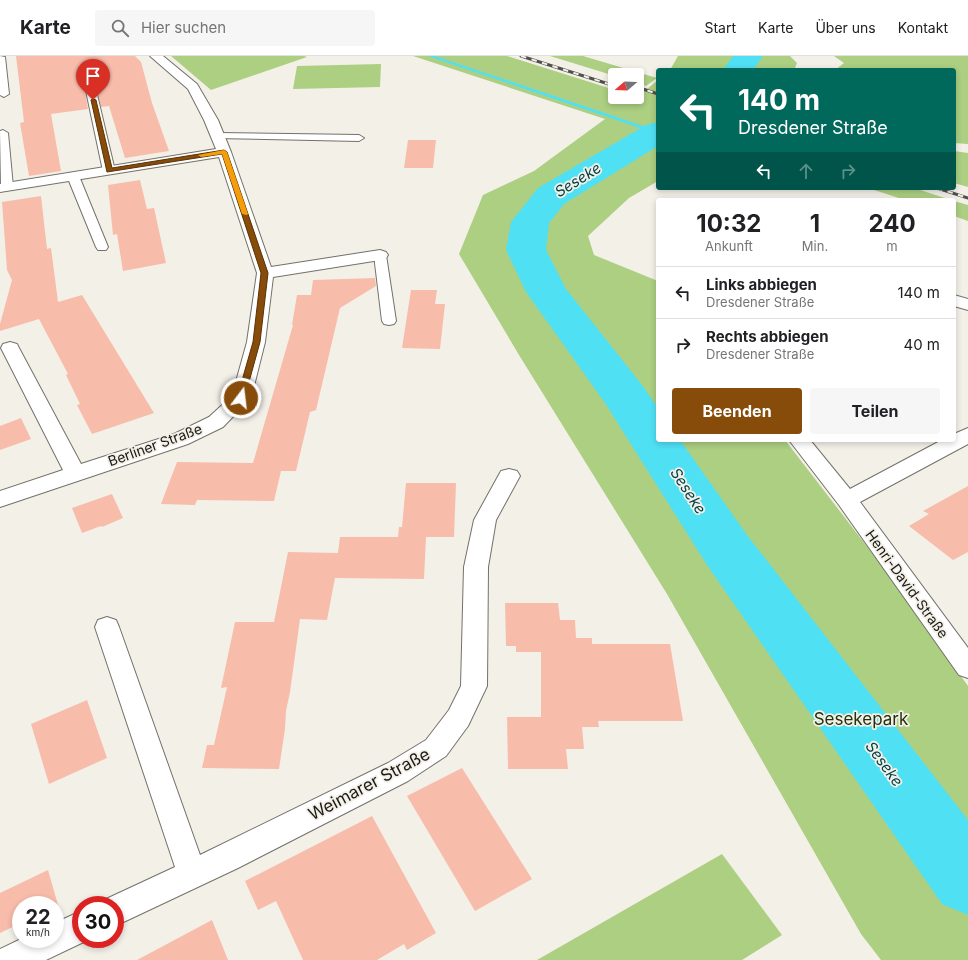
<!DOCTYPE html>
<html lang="de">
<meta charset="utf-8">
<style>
:root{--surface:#fff;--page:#f6f6f6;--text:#202124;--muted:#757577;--line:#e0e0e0;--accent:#884c0a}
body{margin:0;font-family:Inter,sans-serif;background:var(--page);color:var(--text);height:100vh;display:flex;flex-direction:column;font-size:15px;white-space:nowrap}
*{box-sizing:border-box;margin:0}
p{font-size:13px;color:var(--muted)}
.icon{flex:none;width:22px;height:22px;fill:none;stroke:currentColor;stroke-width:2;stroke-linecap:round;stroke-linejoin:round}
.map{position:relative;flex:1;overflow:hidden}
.sheet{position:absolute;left:656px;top:142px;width:300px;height:244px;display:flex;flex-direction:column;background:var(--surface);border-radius:4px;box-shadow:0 2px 6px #0003}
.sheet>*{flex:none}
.guide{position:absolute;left:656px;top:12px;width:300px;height:122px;border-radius:4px;box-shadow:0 2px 6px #0003;background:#00695c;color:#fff;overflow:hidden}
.needle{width:26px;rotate:251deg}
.buttons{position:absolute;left:608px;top:12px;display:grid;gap:8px}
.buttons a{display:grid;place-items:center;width:36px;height:36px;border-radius:4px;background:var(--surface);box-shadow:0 2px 6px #0003;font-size:20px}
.speed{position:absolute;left:12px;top:840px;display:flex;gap:8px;font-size:20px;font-weight:700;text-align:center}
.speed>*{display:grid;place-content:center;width:52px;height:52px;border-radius:50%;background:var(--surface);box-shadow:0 2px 6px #0003;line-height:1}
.speed small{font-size:10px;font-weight:400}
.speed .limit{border:6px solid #d22;background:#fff;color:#111}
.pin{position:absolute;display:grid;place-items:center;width:34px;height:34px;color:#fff;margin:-41px -17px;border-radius:50% 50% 50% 0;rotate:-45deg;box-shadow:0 0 4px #0007}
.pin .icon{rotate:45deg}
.me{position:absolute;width:44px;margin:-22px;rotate:15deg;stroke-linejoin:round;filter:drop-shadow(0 0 3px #0008)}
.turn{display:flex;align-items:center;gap:14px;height:84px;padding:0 16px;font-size:18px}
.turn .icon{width:52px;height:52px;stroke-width:2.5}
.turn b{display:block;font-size:28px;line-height:34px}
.lanes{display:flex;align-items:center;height:38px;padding:0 16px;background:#0003;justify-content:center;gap:20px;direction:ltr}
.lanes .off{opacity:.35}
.eta{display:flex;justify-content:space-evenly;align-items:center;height:68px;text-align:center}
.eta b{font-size:24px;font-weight:700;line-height:28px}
.cta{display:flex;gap:8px;margin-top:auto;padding:8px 16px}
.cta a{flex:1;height:46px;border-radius:4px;background:var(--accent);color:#fff;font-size:16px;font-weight:700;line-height:46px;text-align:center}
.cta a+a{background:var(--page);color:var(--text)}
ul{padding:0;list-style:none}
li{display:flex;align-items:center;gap:12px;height:52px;padding:0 16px;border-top:1px solid var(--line)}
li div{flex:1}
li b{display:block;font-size:15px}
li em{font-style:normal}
header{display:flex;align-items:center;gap:24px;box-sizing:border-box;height:56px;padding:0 20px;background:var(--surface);border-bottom:1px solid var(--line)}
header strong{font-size:19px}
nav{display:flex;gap:22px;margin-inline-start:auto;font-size:14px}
.search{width:280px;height:36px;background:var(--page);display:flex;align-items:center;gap:10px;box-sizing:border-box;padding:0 14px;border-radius:4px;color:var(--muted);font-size:15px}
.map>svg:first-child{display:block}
</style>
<header>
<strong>Karte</strong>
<div class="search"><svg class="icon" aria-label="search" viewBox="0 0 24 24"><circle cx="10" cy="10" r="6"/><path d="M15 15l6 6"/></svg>Hier suchen</div>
<nav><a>Start</a><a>Karte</a><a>Über uns</a><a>Kontakt</a></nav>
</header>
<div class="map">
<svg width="968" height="904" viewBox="0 0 968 904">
<rect width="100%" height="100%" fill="#f3f0e8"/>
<g fill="#accf82">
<polygon points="171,0 304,0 307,1 211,34"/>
<polygon points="413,0 507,0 615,34 615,41 637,41 658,24 658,125 629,142 588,180 594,199 658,225 658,384 785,384 879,506 968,630 968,904 881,904 861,878 667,538 519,299 459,198 483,139 534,115 605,63"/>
<polygon points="550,0 583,0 657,22 646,30 637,27 637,19 615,19 615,20"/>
<polygon points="678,0 790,0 797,7 795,12 814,13 814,14 670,14"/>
<polygon points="834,0 968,0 968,88 954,87 954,14 835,14 844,7"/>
<polygon points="381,8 380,31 293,33 297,10"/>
<polygon points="954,95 968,97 968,131 954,127"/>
<polygon points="868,132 914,132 951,144 905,144"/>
<polygon points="954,145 968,149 968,165 954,160"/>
<polygon points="722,798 782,879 742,904 537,904"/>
</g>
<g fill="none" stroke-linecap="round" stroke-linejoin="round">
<polygon fill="#50e0f4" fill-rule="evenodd" points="428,0 435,0 658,75 658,78"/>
<g fill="#50e0f4" fill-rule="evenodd">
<polygon points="733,0 763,0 753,14 723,14"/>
<polygon points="658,66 658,90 564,148 549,167 546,194 566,233 642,329 658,352 658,384 680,384 747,479 968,764 968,859 942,848 707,509 605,347 526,236 506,194 511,166 538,132 646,69"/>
</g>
</g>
<g fill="#f8bcab">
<polygon points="16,0 135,0 141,6 152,47 169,95 125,102 109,50 101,51 96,30 89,26 84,30 88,53 51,58 61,115 29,120 20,67 24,66"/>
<polygon points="408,84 436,84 433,112 404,112"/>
<polygon points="140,124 147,153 154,152 166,207 123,215 117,178 113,179 108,129"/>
<polygon points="41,140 47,193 51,192 58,246 82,239 154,357 92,378 77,349 80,348 66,319 68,318 39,263 0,275 0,268 12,224 7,214 2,146"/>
<polygon points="375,222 376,230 340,252 316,354 310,356 296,415 281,415 274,445 197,444 195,449 161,448 177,406 253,407 293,269 292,269 297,239 311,239 313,224"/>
<polygon points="411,234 437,234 435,248 445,248 440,293 402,292"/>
<polygon points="21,362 31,383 0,394 0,370"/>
<polygon points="406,427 456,427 454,481 426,481 424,523 335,522 327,564 300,563 290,636 286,655 285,673 279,713 202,712 207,689 214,689 227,631 221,632 235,566 274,566 288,496 338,497 340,481 398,481 399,471 402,471"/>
<polygon points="968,430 968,496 953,504 909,470 929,458 923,455"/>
<polygon points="112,438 123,462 102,471 101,470 82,477 72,452"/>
<polygon points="505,547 558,547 560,564 575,564 576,582 592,582 592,588 670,588 683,665 598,665 599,671 582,671 584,693 566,693 568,713 508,713 507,661 541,661 541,596 516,596 516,590 506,590"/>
<polygon points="87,644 107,702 49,728 31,668"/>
<polygon points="462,712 532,823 475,855 407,740"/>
<polygon points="372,760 436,877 407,894 404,888 377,904 303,904 276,845 258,854 245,825"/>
<polygon points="48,814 58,849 55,850 55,849 21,849 21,867 0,877 0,837"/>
<polygon points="212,864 228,904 137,904"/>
</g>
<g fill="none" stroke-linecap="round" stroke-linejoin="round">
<defs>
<g id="lane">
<polygon points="0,0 5,1 9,38 4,41 0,39"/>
<polygon points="90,27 95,30 115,115 109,118 103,115 85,30"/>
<polygon points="3,74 8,77 13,131 11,133 3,133 1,131 0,75"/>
<polygon points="218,77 359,79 364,82 359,85 214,82 213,80"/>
<polygon points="73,117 77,118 79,120 108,191 106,194 98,194 96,191 67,120 69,118"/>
<polygon points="380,195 384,196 386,199 396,265 394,268 389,269 384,268 382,265 374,199 376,196"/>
</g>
<g id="street">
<polygon points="150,0 163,0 197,28 218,64 231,96 271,211 380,194 386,196 388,199 386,202 380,204 273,221 265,286 251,342 223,371 188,388 0,451 0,435 63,414 1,292 3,288 10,286 17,288 19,292 81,408 174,378 209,361 232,340 247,286 257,217 219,101 0,136 0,128 216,93 204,64 188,33"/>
<polygon points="954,239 968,243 968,254 954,250"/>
<polygon points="968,372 968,388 860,446 968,592 968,622 959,619 839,449 789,384 810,384 850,433 942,384 954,384 954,378"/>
<polygon points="509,413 517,415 520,420 496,464 488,511 487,630 468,670 446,700 408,725 238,812 115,870 115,849 102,849 104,844 175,811 95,571 98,564 107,561 116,564 119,571 200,799 388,707 426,684 449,654 461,630 464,511 474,464 501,415"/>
<polygon points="81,855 81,883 90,883 46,904 0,904 0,893 21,883 55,883 55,867"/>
</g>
</defs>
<use href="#lane" stroke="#737169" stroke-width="2"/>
<use href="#street" stroke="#737169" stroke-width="2"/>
<use href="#lane" fill="#fff" fill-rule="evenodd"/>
<use href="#street" fill="#fff" fill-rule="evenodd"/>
<defs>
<g id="rail">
<polyline points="521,0 615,30"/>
<polyline points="637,31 658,38"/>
<polyline points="937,132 968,142"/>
</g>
</defs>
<use href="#rail" stroke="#52504c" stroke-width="3"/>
<use href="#rail" stroke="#f3f0e8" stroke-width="2" stroke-dasharray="5.5" stroke-linecap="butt"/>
</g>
<polygon fill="#884c0a" stroke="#583106" points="93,43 96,44 112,112 224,94 227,96 268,217 260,286 244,344 238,344 237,342 253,286 261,217 222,98 107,116 91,44"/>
<polygon fill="#f59e0b" points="224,94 227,96 248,158 247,159 242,158 222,98 201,101 198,99"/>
<g text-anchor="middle" stroke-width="3.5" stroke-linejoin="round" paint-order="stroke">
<g font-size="14" fill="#1a1916" stroke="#f3f0e8">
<text transform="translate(155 389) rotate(-20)" y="5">Berliner Straße</text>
<text transform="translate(907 528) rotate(54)" y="5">Henri-David-Straße</text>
</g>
<g font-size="15" font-style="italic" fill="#00434b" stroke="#f3f0e8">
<text transform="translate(578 124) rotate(-32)" y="5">Seseke</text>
<text transform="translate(688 435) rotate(57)" y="5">Seseke</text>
<text transform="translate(884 708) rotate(54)" y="5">Seseke</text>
</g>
<g font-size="17" fill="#23320d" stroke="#f3f0e8">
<text x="861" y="669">Sesekepark</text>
</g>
<g font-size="17" fill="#1a1916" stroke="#f3f0e8">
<text transform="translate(369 728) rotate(-28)" y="6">Weimarer Straße</text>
</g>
</g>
</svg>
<div class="buttons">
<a><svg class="needle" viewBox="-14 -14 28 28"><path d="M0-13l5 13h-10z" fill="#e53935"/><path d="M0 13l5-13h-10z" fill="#757577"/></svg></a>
</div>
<div class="speed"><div>22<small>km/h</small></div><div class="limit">30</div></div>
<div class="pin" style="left:93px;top:44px;background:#d93025"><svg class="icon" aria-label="arrive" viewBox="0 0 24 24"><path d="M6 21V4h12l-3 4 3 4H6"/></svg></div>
<svg class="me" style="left:241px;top:342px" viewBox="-20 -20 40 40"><circle r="17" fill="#884c0a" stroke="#fff" stroke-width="3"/><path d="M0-11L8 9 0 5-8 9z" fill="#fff"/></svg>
<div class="guide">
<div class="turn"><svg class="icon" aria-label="left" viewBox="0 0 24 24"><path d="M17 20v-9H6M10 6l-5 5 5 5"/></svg><div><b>140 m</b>Dresdener Straße</div></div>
<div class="lanes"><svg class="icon" aria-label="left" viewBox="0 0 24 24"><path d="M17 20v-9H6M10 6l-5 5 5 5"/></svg><svg class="icon off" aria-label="ahead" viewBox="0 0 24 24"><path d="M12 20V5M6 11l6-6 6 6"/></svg><svg class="icon off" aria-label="right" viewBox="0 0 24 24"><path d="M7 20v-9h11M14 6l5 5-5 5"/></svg></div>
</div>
<section class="sheet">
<div class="eta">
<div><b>10:32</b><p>Ankunft</p></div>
<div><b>1</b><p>Min.</p></div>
<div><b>240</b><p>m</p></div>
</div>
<ul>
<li><svg class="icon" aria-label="left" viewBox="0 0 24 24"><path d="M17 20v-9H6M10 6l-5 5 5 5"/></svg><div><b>Links abbiegen</b><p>Dresdener Straße</p></div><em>140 m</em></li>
<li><svg class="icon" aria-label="right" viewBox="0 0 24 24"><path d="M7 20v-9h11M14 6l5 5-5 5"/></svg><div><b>Rechts abbiegen</b><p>Dresdener Straße</p></div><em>40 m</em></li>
</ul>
<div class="cta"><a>Beenden</a><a>Teilen</a></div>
</section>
</div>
